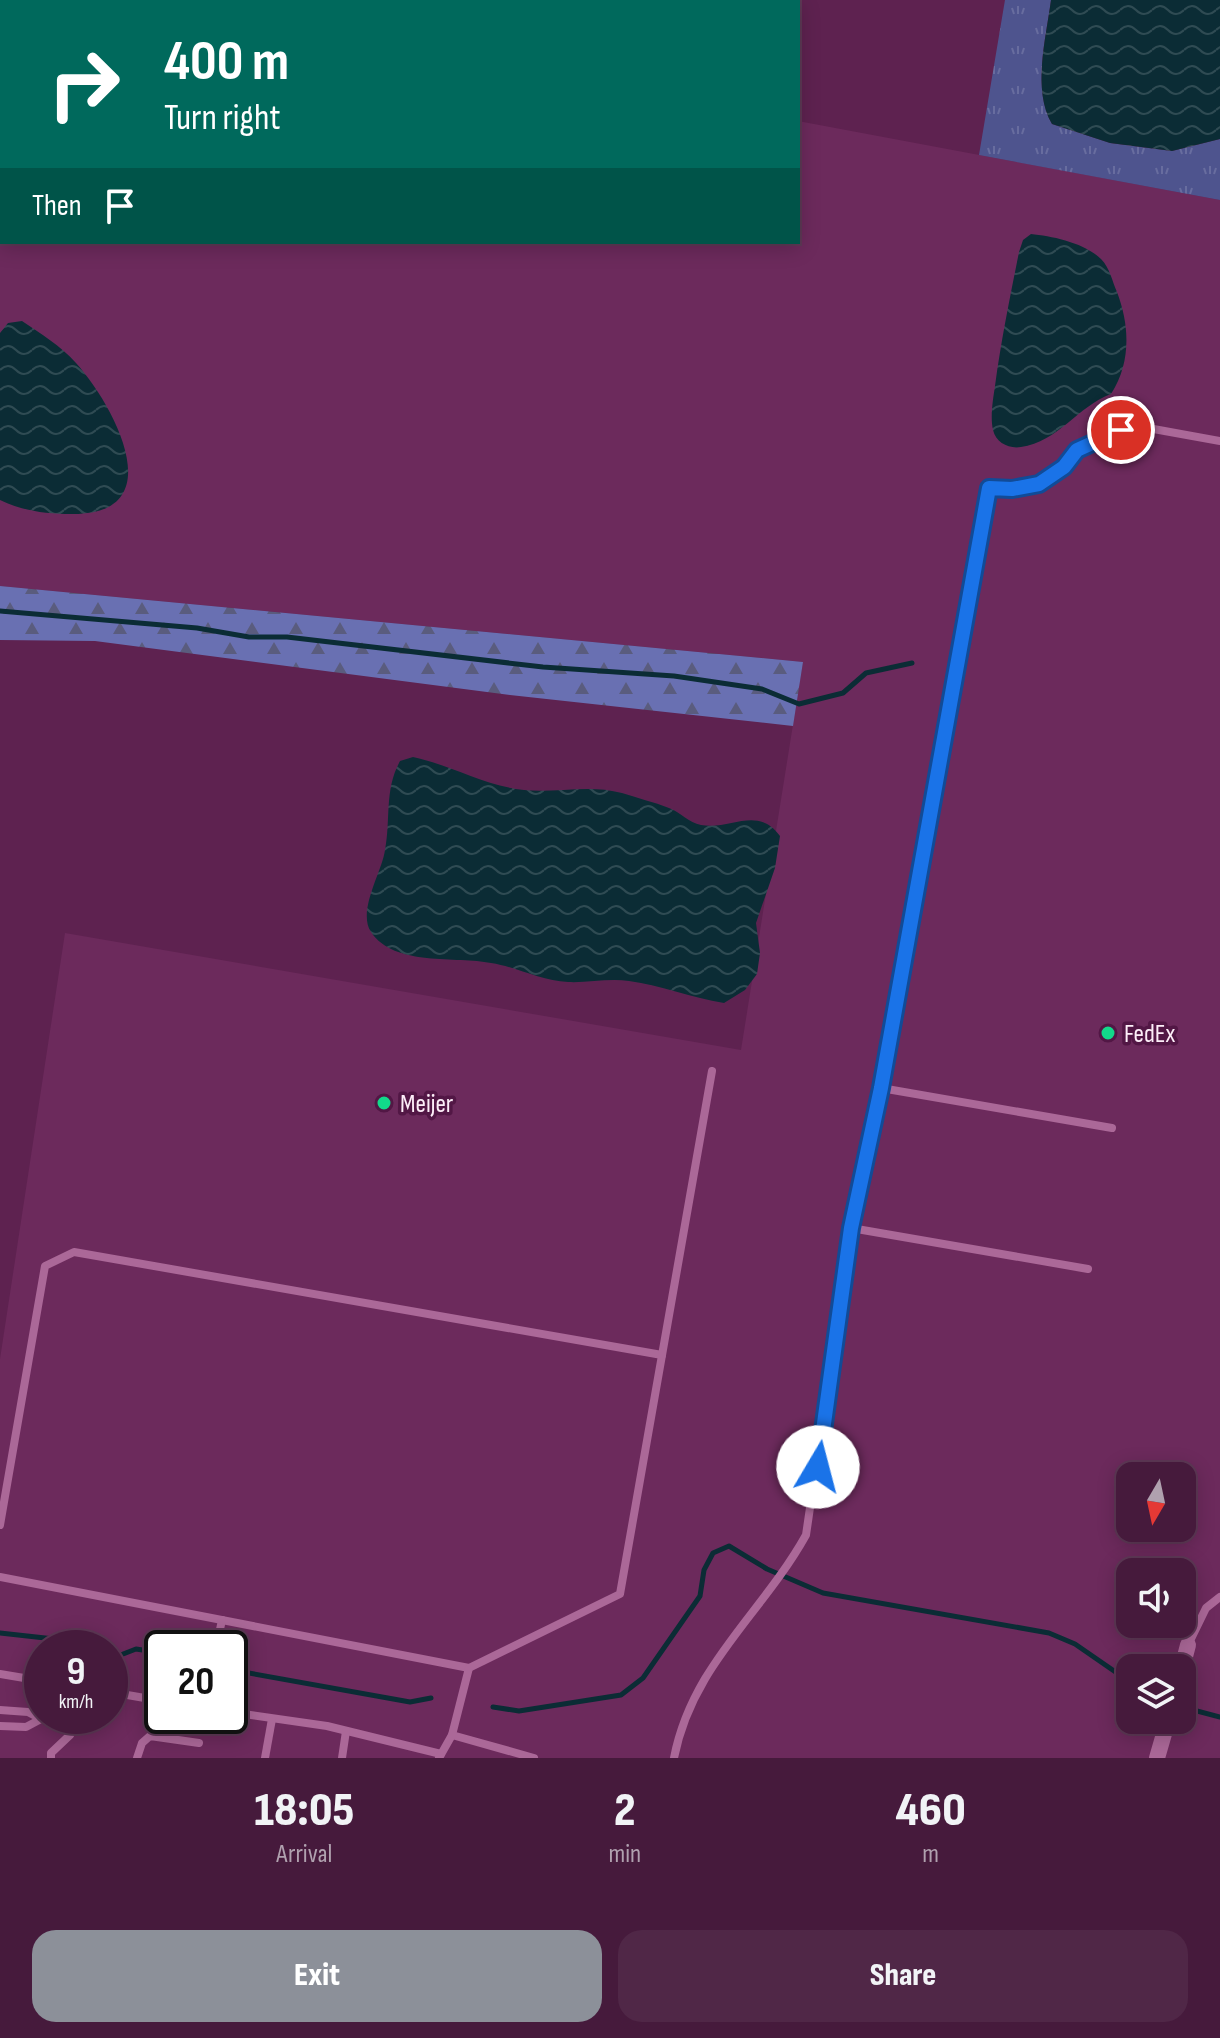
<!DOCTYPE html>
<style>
:root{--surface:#461a3c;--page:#502747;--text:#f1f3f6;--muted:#b0a1af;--line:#5e3856;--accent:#8c9099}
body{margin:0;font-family:"Sofia Sans Condensed",sans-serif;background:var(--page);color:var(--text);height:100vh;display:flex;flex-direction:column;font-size:30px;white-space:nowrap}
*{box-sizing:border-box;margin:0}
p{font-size:26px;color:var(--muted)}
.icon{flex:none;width:44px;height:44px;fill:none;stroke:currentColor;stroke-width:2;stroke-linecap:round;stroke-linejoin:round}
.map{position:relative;height:1758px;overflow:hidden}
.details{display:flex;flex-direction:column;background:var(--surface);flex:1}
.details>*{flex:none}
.guide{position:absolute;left:0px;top:0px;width:800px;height:244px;box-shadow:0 4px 20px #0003,0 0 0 2px var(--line);background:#00695c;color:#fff;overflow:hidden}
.needle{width:52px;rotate:189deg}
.fabs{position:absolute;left:1116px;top:1462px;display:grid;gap:16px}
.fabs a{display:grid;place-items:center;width:80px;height:80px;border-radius:16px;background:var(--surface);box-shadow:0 4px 20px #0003,0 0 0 2px var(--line);font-size:40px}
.speed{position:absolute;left:24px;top:1630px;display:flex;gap:16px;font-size:40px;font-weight:700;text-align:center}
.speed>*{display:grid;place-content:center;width:104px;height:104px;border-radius:50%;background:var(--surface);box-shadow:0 4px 20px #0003,0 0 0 2px var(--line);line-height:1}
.speed small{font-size:20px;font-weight:400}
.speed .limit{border:4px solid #111;border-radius:12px;background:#fff;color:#111}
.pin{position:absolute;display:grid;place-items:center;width:68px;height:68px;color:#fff;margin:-34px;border:4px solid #fff;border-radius:50%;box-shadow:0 2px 8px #0007}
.me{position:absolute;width:88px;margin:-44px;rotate:8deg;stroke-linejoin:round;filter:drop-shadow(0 0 6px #0008)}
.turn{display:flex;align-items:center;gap:28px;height:168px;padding:0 32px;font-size:36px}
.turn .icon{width:104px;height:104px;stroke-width:2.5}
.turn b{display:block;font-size:56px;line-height:68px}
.then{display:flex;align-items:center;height:76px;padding:0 32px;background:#0003;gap:16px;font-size:30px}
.eta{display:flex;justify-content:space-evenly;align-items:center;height:136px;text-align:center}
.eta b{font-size:48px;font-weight:800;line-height:56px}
.action{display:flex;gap:16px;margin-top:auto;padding:16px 32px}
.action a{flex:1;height:92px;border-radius:24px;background:var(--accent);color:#fff;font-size:32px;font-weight:800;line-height:92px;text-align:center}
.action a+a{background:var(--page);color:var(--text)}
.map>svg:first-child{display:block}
</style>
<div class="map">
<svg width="1220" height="1758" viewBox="0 0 1220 1758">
<defs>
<pattern id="grass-tufts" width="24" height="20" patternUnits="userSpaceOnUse" patternTransform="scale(2)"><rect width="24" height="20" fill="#4e548e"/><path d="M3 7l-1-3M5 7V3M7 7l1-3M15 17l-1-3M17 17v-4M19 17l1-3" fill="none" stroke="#686d9f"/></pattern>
<pattern id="forest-firs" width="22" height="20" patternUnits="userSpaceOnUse" patternTransform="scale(2)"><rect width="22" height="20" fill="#6970b2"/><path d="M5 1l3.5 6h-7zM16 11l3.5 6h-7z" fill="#5a5c7e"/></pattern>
<pattern id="water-waves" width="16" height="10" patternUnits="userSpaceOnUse" patternTransform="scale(2)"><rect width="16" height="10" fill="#0b2c35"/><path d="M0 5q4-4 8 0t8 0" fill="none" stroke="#2f4b53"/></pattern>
</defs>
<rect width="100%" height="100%" fill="#5e2250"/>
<path fill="#6c2a5c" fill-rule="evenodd" d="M0,0L160,2H2V242H798V121L1220,200V1758H0V1359L65,933L741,1050L803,662L0,586ZM1130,1476H1182V1528H1130ZM1130,1572H1182V1624H1130ZM42,1648H110V1716H42ZM162,1648H230V1716H162ZM1130,1668H1182V1720H1130Z"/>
<path fill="url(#grass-tufts)" d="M1005,0H1051C1046,38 1032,89 1052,124L1110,143L1172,151L1220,139V200L979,155Z"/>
<g fill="url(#forest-firs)">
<polygon points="149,0 749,0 749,2 160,2"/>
<polygon points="0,586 803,662 793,726 510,695 95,641 0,640"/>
</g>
<g fill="url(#water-waves)">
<path d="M1051,0H1220V139L1172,151L1110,143L1052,124C1032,90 1046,38 1051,0Z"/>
<path d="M1031,234C1052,236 1085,243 1101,259C1110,268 1112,281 1117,292C1130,326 1131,363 1111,394C1078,406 1058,442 1021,447C1009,449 996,443 993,430C990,417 993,399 995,386C1001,341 1010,297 1019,252L1023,240Z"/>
<path d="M22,321C41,334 60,345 76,363C113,404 174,515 72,514C46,514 23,511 0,500V333L8,323Z"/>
<path d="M413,757C451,765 485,786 524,790C557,793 590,784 622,793C637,798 654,802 669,808C680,812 689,823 701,825C732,830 757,805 780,836L775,868L756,923L760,953L757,974L745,990L724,1003C692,998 661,985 629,981C609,978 588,983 568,982C541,981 517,967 491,963C457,956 394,967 371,932C357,911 382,872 385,850C391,819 384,790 400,761Z"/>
</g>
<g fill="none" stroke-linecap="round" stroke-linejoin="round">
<g stroke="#0b2c35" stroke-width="5">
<polyline points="0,611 197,628 249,637 287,637 543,667 674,676 762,689 799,704 843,693 866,673 912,663"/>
<polyline points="0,1633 63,1640 91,1648"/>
<polyline points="110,1654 118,1656 136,1649 162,1653"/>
<polyline points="232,1670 410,1702 431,1698"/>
<polyline points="493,1707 519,1711 621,1695 643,1678 700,1596 704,1570 713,1553 729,1546 767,1569 823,1593 1049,1633 1075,1644 1130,1682"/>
<polyline points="1182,1707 1220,1717"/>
</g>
<g stroke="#ab6898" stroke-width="8">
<polyline points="881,1088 1112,1128"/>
<polyline points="851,1228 1088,1269"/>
<polyline points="0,1525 45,1266 74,1252 662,1355"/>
<polyline points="0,1577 469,1668"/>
<polyline points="1188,1645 1206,1608 1220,1597"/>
<polyline points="216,1648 222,1620"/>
<polyline points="0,1674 42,1681"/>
<polyline points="110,1692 162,1701"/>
<polyline points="0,1710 28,1712 41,1719"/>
<polyline points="230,1712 327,1726 441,1754"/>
<polyline points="57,1716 78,1719"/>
<polyline points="0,1726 26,1727 41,1719 56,1716"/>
<polyline points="452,1735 534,1758"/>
<polyline points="51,1758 51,1753 70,1735 77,1724 78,1716"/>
<polyline points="137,1758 142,1743 150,1736 199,1743"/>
<polyline points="265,1758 272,1719"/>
<polyline points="342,1758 346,1731"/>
<polyline points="439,1758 452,1735 469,1668 620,1594 712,1071"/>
<path d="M674,1758C692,1665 762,1614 806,1535L851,1228L881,1088L989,488L1012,489L1039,484L1064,467L1077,450L1121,430L1148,428L1220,441"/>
</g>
<g stroke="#ab6898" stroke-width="16">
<polyline points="1182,1668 1188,1645"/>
<polyline points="1157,1758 1168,1720"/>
</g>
</g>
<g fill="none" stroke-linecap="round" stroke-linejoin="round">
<defs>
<polyline id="route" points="818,1467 851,1228 881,1088 989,488 1012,489 1039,484 1064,467 1077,450 1121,430"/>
</defs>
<use href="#route" stroke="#114b97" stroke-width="20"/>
<use href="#route" stroke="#1a73e8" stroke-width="14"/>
</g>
<g fill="#12d98a" stroke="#521745" stroke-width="3">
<circle cx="1108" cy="1033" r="8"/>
<circle cx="384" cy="1103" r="8"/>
</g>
<g text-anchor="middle" stroke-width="7" stroke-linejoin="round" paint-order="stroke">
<g font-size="26" fill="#fdeef8" stroke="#521745" text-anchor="start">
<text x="1124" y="1042">FedEx</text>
<text x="400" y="1112">Meijer</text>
</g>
</g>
</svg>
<div class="fabs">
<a><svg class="needle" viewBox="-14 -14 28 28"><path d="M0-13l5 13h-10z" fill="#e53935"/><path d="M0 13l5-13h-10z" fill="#b0a1af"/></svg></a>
<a><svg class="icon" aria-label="sound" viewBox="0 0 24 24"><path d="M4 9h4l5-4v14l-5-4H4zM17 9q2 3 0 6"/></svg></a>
<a><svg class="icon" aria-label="layers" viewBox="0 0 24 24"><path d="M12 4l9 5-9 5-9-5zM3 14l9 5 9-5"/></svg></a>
</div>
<div class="speed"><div>9<small>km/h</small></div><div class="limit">20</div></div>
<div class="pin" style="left:1121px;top:430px;background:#d93025"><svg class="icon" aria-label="arrive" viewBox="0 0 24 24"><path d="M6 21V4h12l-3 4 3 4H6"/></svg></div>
<svg class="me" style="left:818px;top:1467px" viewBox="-20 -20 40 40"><circle r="19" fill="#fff"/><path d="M0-13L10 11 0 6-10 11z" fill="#1a73e8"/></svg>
<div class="guide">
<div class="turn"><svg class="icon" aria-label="right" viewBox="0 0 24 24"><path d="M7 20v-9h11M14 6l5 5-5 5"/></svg><div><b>400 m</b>Turn right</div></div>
<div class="then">Then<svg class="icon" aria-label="arrive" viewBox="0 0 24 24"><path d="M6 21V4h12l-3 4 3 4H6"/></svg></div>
</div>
</div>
<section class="details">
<div class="eta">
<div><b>18:05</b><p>Arrival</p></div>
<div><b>2</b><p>min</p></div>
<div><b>460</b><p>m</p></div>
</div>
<div class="action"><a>Exit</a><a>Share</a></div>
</section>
